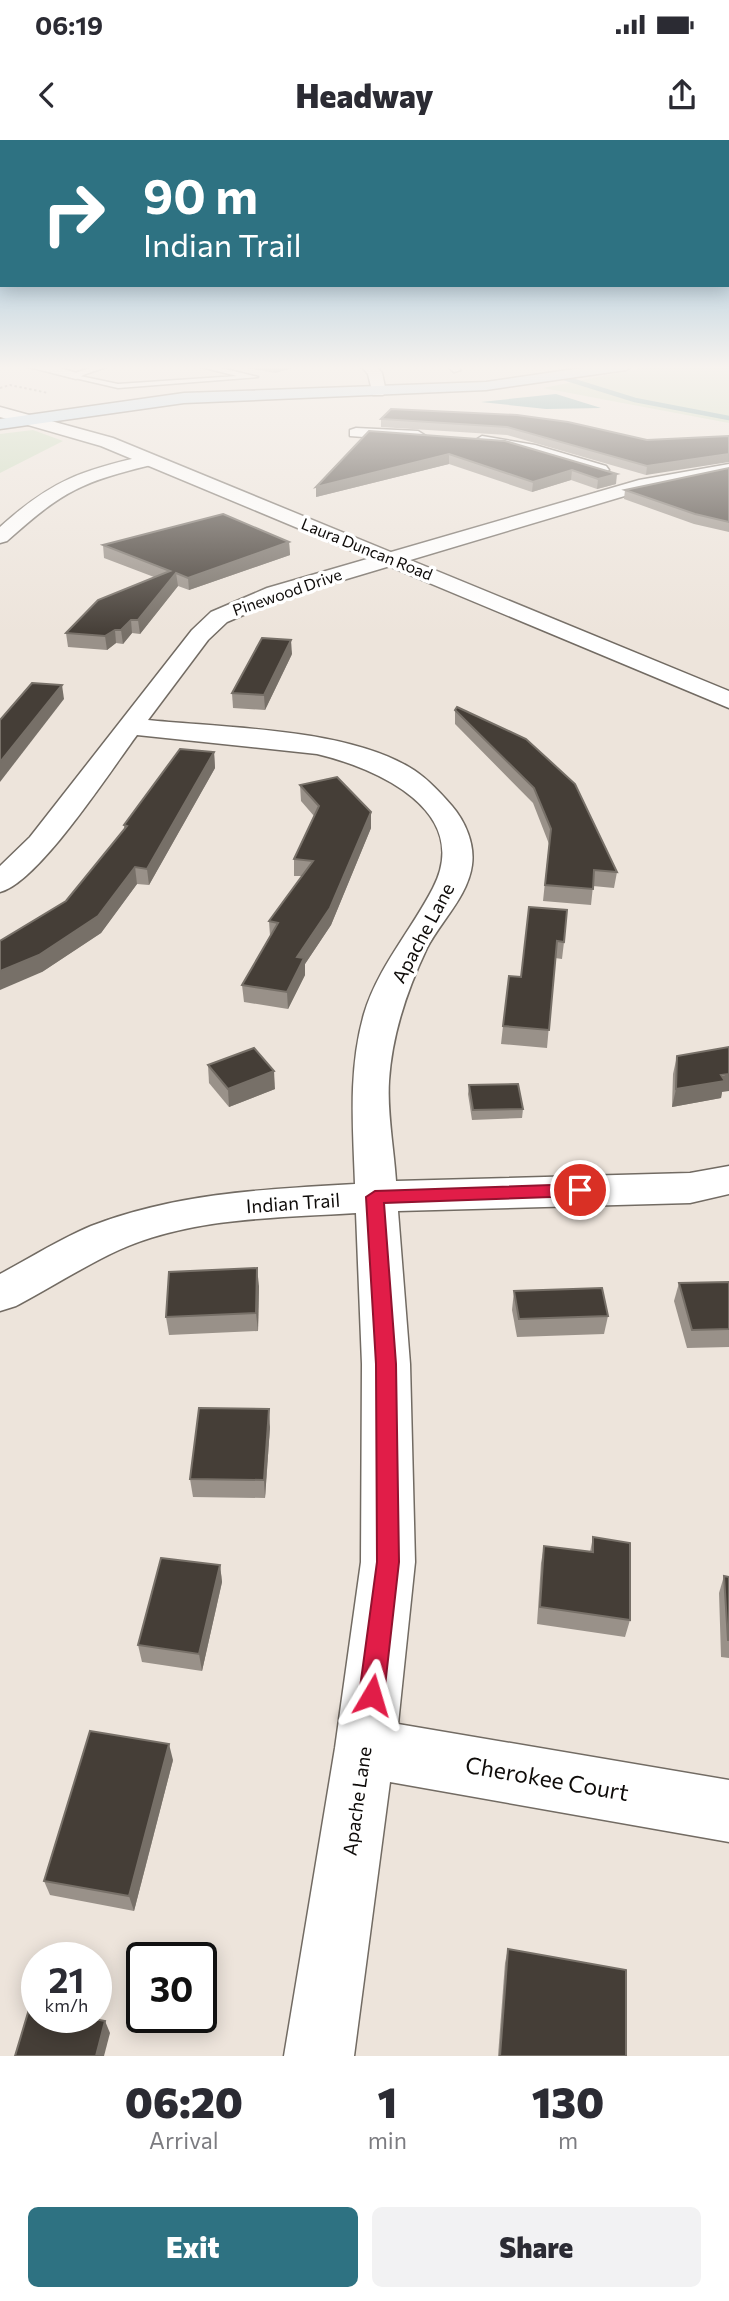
<!DOCTYPE html>
<style>
:root{--surface:#fff;--page:#f2f2f3;--text:#2b2b33;--muted:#7c7c81;--accent:#2e7282}
body{margin:0;font-family:Commissioner,sans-serif;background:var(--page);color:var(--text);height:100vh;display:flex;flex-direction:column;font-size:26px;white-space:nowrap}
*{box-sizing:border-box;margin:0}
p{font-size:23px;color:var(--muted)}
.icon{flex:none;width:38px;height:38px;fill:none;stroke:currentColor;stroke-width:2;stroke-linecap:round;stroke-linejoin:round}
.map{position:relative;height:1916px;overflow:hidden}
.side{display:flex;flex-direction:column;background:var(--surface);flex:1}
.side>*{flex:none}
.banner{position:absolute;left:0px;top:0px;width:730px;height:147px;box-shadow:0 4px 18px #0003;background:#2e7282;color:#fff;overflow:hidden}
.speed{position:absolute;left:21px;top:1802px;display:flex;gap:14px;font-size:35px;font-weight:700;text-align:center}
.speed>*{display:grid;place-content:center;width:91px;height:91px;border-radius:50%;background:var(--surface);box-shadow:0 4px 18px #0003;line-height:1}
.speed small{font-size:18px;font-weight:400}
.speed .limit{border:4px solid #111;border-radius:10px;background:#fff;color:#111}
.pin{position:absolute;display:grid;place-items:center;width:60px;height:60px;color:#fff;margin:-30px;border:4px solid #fff;border-radius:50%;box-shadow:0 2px 7px #0007}
.me{position:absolute;width:77px;margin:-38px;rotate:7deg;stroke-linejoin:round;filter:drop-shadow(0 0 5px #0008)}
.turn{display:flex;align-items:center;gap:24px;height:147px;padding:0 28px;font-size:32px}
.turn .icon{width:91px;height:91px;stroke-width:2.5}
.turn b{display:block;font-size:49px;line-height:60px}
.eta{display:flex;justify-content:space-evenly;align-items:center;height:119px;text-align:center}
.eta b{font-size:42px;font-weight:800;line-height:49px}
.button{display:flex;gap:14px;margin-top:auto;padding:14px 28px}
.button a{flex:1;height:80px;border-radius:10px;background:var(--accent);color:#fff;font-size:28px;font-weight:800;line-height:80px;text-align:center}
.button a+a{background:var(--page);color:var(--text)}
.status{display:flex;justify-content:space-between;align-items:center;height:49px;padding:0 35px;background:var(--surface);direction:ltr}
.status svg{height:19px;fill:currentColor}
header{display:flex;justify-content:space-between;align-items:center;height:91px;padding:0 28px;background:var(--surface);font-size:32px;font-weight:800}
.map>svg:first-child{display:block}
</style>
<div class="status"><b>06:19</b><svg viewBox="0 0 49 12"><path d="M0 12V9h3v3zM5 12V6h3v6zM10 12V3h3v9zM15 12V0h3v12zM26 1h20v11H26zM47 4h2v5h-2z"/></svg></div>
<header><svg class="icon" aria-label="back" viewBox="0 0 24 24"><path d="M15 5l-7 7 7 7"/></svg>Headway<svg class="icon" aria-label="share" viewBox="0 0 24 24"><path d="M12 15V3M7 8l5-5 5 5M5 13v7h14v-7"/></svg></header>
<div class="map">
<svg width="729" height="1916" viewBox="0 0 729 1916">
<rect width="100%" height="100%" fill="#ede4db"/>
<g fill="#c9dabc">
<polygon points="652,226 729,226 729,283 543,248"/>
<polygon points="33,290 63,301 0,333 0,294"/>
</g>
<polygon fill="#6b9ea1" points="556,254 601,268 546,269 481,262"/>
<g fill="none" stroke-linecap="round" stroke-linejoin="round">
<polyline stroke="#6b9ea1" stroke-width="4.5" points="561,237 635,260 729,278"/>
<defs>
<g id="service">
<polygon points="96,226 109,226 80,236 118,244 237,236 197,226 213,226 258,237 118,248 66,236"/>
<polygon points="447,226 456,226 461,230 454,232"/>
</g>
<g id="minor">
<polygon points="25,226 54,226 83,235 76,239"/>
<polygon points="361,226 376,226 382,233 386,252 383,255 373,255 368,234"/>
<polygon points="356,288 418,291 426,296 418,301 350,296 350,290"/>
<polygon points="482,296 535,305 606,326 609,330 600,335 532,315 476,305 474,301"/>
<path d="M149,315L158,320L155,324C81,342 64,350 7,401L0,403V387C52,340 82,330 149,315Z"/>
<path d="M729,324V334L648,349L283,458L227,482L208,500L148,580C225,588 342,588 409,627C425,636 440,652 452,666C465,681 475,704 472,725C468,756 441,781 427,808C407,850 392,894 389,941C387,973 394,1009 396,1041L690,1033L729,1026V1054L690,1063L398,1071L410,1224L415,1422L398,1584L729,1640V1702L390,1642L354,1916H284L335,1608L361,1422L362,1224L356,1073C278,1078 193,1077 119,1110C84,1126 50,1148 16,1166L0,1171V1134C30,1118 60,1099 91,1086C176,1053 265,1049 355,1044C353,986 348,930 364,874C378,827 411,791 433,748C473,670 376,628 317,614L137,595C111,630 38,743 0,752V726L30,697L192,490L211,472L267,448L639,340Z"/>
</g>
<polygon id="tertiary" points="0,267 113,298 729,551 729,568 101,306 0,277"/>
<polygon id="secondary" points="595,226 633,226 626,230 486,250 184,263 0,289 0,279 184,253 486,242"/>
</defs>
<use href="#service" stroke="#726b63" stroke-width="3"/>
<use href="#minor" stroke="#726b63" stroke-width="3"/>
<use href="#tertiary" stroke="#726b63" stroke-width="3"/>
<use href="#secondary" stroke="#726b63" stroke-width="3"/>
<polyline stroke="#a19a93" stroke-width="2" stroke-dasharray="2.5 2.5" stroke-linecap="butt" points="0,248 10,245 48,253"/>
<use href="#service" fill="#fff" fill-rule="evenodd"/>
<use href="#minor" fill="#fff" fill-rule="evenodd"/>
<use href="#tertiary" fill="#fff" fill-rule="evenodd"/>
<use href="#secondary" fill="#c9e2f4" fill-rule="evenodd"/>
</g>
<g fill="#999189">
<polygon points="236,226 298,226 275,233"/>
<polygon points="391,269 647,300 729,296 646,335 507,295 381,287 381,279"/>
<polygon points="369,291 505,301 616,344 597,349 571,340 532,352 449,324 316,357"/>
<polygon points="729,328 729,392 694,384 624,359 625,350"/>
<polygon points="289,402 290,415 189,450 178,446 140,494 132,493 123,504 116,503 107,510 68,507 66,493 154,437 104,418 103,405"/>
<polygon points="292,514 265,570 233,568 232,553"/>
<polygon points="457,567 617,732 614,748 593,746 591,765 543,761 549,704 533,663 455,584 455,570"/>
<polygon points="214,612 215,628 149,745 137,744 101,793 42,832 66,761 124,689 124,685"/>
<polygon points="300,645 371,688 331,785 305,824 305,835 288,869 244,862 242,845 270,796 269,781 302,736 294,736 294,719 314,676 301,661"/>
<polygon points="529,767 564,802 562,819 555,818 547,908 501,904 503,886 521,837"/>
<polygon points="677,916 722,952 721,958 672,967 673,934"/>
<polygon points="208,925 275,949 229,967 209,943"/>
<polygon points="469,945 523,969 522,978 472,980 468,954"/>
<polygon points="729,1142 729,1207 687,1208 674,1161 679,1143"/>
<polygon points="259,1146 258,1191 169,1195 166,1177"/>
<polygon points="514,1151 608,1176 604,1194 517,1197 512,1170"/>
<polygon points="270,1287 265,1358 193,1357 190,1339"/>
<polygon points="593,1397 630,1480 625,1497 537,1484 541,1423 544,1406 590,1412"/>
<polygon points="220,1425 222,1442 202,1531 142,1522 138,1505"/>
<polygon points="724,1436 729,1437 729,1518 721,1517 719,1453"/>
<polygon points="173,1620 134,1771 50,1755 44,1741"/>
<polygon points="508,1809 626,1916 498,1916 505,1823"/>
</g>
<g fill="#777068">
<polygon points="274,226 298,226 275,233"/>
<polygon points="449,314 449,324 316,357 316,347"/>
<polygon points="729,314 729,322 646,335 647,326"/>
<polygon points="572,330 571,340 532,352 533,342"/>
<polygon points="617,334 616,344 597,349 598,339"/>
<polygon points="289,402 290,415 189,450 188,438"/>
<polygon points="176,433 178,446 140,494 138,480"/>
<polygon points="131,480 132,493 123,504 121,490"/>
<polygon points="115,490 116,503 107,510 105,496"/>
<polygon points="291,500 292,514 265,570 264,555"/>
<polygon points="62,545 64,559 0,642 0,622"/>
<polygon points="214,612 215,628 149,745 147,729"/>
<polygon points="371,672 371,688 331,785 305,824 305,835 288,869 287,852 297,817"/>
<polygon points="135,727 137,744 101,793 42,832 0,850 0,831"/>
<polygon points="274,931 275,949 229,967 228,949"/>
<polygon points="729,934 729,951 722,952 721,958 672,967 676,949"/>
<polygon points="257,1128 259,1146 258,1191 256,1173"/>
<polygon points="269,1269 270,1287 265,1358 264,1340"/>
<polygon points="220,1425 222,1442 202,1531 199,1514"/>
<polygon points="169,1604 173,1620 134,1771 129,1756"/>
<polygon points="105,1881 110,1893 104,1916 96,1916"/>
</g>
<g fill="#453e37" stroke="#777068" stroke-width="2">
<polygon points="391,269 517,275 568,282 647,300 729,296 729,314 647,326 507,287 381,279"/>
<polygon points="369,291 505,301 617,334 598,339 572,330 533,342 449,314 316,347"/>
<polygon points="729,328 729,382 695,374 625,350"/>
<polygon points="223,374 289,402 188,438 176,433 138,480 131,480 121,490 115,490 105,496 66,493 98,460 170,431 103,405"/>
<polygon points="262,498 291,500 264,555 232,553"/>
<polygon points="32,543 62,545 0,622 0,580"/>
<polygon points="457,567 526,599 575,644 617,732 594,730 593,749 545,745 551,689 534,648 455,570"/>
<polygon points="180,609 214,612 147,729 135,727 98,776 39,815 0,831 0,801 66,761 127,686 124,685"/>
<polygon points="337,637 371,672 330,768 297,817 304,818 287,852 242,845 278,783 269,781 313,721 294,719 319,666 300,645"/>
<polygon points="529,767 567,770 564,802 557,801 549,890 503,886 509,836 521,837"/>
<polygon points="729,907 729,934 721,935 725,941 676,949 677,916"/>
<polygon points="254,908 274,931 228,949 208,925"/>
<polygon points="518,944 523,969 473,970 469,945"/>
<polygon points="257,1128 256,1173 166,1177 169,1132"/>
<polygon points="729,1142 729,1189 692,1190 679,1143"/>
<polygon points="602,1148 608,1176 519,1179 514,1151"/>
<polygon points="199,1268 269,1269 264,1340 190,1339"/>
<polygon points="593,1397 630,1403 630,1480 540,1467 544,1406 593,1412"/>
<polygon points="161,1418 220,1425 199,1514 138,1505"/>
<polygon points="724,1436 729,1437 729,1500 728,1500"/>
<polygon points="90,1591 169,1604 129,1756 44,1741"/>
<polygon points="508,1809 626,1830 626,1916 500,1916"/>
<polygon points="30,1866 37,1868 37,1878 89,1878 105,1881 96,1916 15,1916"/>
</g>
<linearGradient id="sky" x2="0" y2="1"><stop stop-color="#76abcc"/><stop offset="0.46" stop-color="#f7f3ef"/><stop offset="1" stop-color="#f7f3ef" stop-opacity="0"/></linearGradient>
<rect width="729" height="494" fill="url(#sky)"/>
<polygon fill="#e11d48" stroke="#92132f" stroke-width="2" points="580,1044 588,1050 580,1056 384,1063 396,1224 399,1422 384,1555 380,1563 372,1567 363,1563 359,1555 377,1422 376,1224 366,1057 375,1051"/>
<g text-anchor="middle" stroke-width="7" stroke-linejoin="round" paint-order="stroke">
<g font-size="16" fill="#0e0b09" stroke="#fff">
<text transform="translate(367 409) rotate(22)" y="6">Laura Duncan Road</text>
<text transform="translate(287 452) rotate(-19)" y="6">Pinewood Drive</text>
</g>
<g font-size="19" fill="#0e0b09" stroke="#fff">
<text transform="translate(423 793) rotate(-62)" y="7">Apache Lane</text>
<text transform="translate(293 1063) rotate(-4)" y="7">Indian Trail</text>
<text transform="translate(357 1661) rotate(-82)" y="7">Apache Lane</text>
</g>
<g font-size="23" fill="#0e0b09" stroke="#fff">
<text transform="translate(547 1639) rotate(10)" y="8">Cherokee Court</text>
</g>
</g>
</svg>
<div class="speed"><div>21<small>km/h</small></div><div class="limit">30</div></div>
<div class="pin" style="left:580px;top:1050px;background:#d93025"><svg class="icon" aria-label="arrive" viewBox="0 0 24 24"><path d="M6 21V4h12l-3 4 3 4H6"/></svg></div>
<svg class="me" style="left:372px;top:1555px" viewBox="-20 -20 40 40"><path d="M0-17L14 15 0 8-14 15z" fill="#e11d48" stroke="#fff" stroke-width="4"/></svg>
<div class="banner">
<div class="turn"><svg class="icon" aria-label="right" viewBox="0 0 24 24"><path d="M7 20v-9h11M14 6l5 5-5 5"/></svg><div><b>90 m</b>Indian Trail</div></div>
</div>
</div>
<section class="side">
<div class="eta">
<div><b>06:20</b><p>Arrival</p></div>
<div><b>1</b><p>min</p></div>
<div><b>130</b><p>m</p></div>
</div>
<div class="button"><a>Exit</a><a>Share</a></div>
</section>
